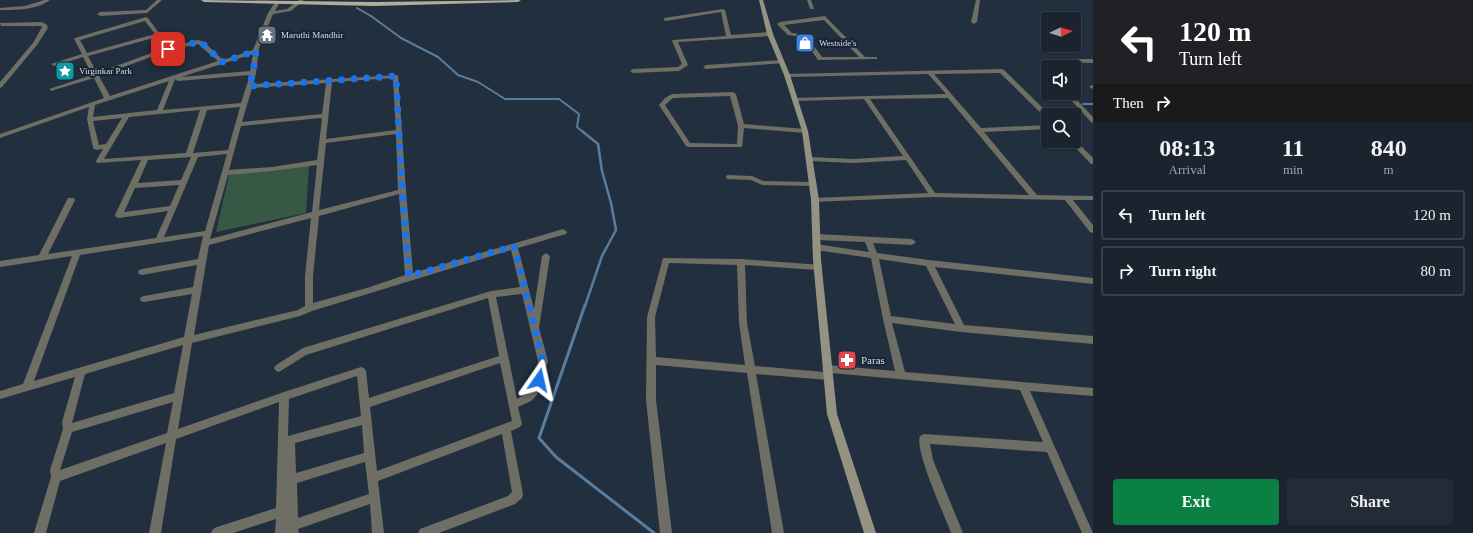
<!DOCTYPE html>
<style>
:root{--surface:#1a232e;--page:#232b36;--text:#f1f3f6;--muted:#9fa4aa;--line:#38404a;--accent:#0b8043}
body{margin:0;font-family:Georgia,serif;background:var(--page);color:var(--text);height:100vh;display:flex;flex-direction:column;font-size:15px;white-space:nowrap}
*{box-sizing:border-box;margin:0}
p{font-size:13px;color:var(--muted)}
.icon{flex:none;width:22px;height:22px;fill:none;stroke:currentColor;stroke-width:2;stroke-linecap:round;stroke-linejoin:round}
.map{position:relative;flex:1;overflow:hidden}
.side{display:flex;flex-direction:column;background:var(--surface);width:380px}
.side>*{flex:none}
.banner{background:#202124;color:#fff;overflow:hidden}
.needle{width:26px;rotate:85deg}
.controls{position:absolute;left:1041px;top:12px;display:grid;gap:8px}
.controls a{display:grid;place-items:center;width:40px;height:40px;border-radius:4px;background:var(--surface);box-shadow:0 1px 3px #0004,0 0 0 1px var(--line);font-size:20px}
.pin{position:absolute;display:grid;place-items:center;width:34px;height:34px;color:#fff;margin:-17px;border-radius:8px;box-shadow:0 2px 6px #0006}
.me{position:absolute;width:44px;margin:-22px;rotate:11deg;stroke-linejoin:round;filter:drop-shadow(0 0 3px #0008)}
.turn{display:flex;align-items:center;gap:14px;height:84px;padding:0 20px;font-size:18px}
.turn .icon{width:52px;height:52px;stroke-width:2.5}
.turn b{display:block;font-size:28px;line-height:34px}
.then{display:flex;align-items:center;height:38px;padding:0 20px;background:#0003;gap:8px;font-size:15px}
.eta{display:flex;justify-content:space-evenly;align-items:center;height:68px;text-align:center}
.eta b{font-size:24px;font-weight:800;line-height:28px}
.primary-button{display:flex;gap:8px;margin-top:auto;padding:8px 20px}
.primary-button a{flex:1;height:46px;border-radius:4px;background:var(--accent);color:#fff;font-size:16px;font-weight:800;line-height:46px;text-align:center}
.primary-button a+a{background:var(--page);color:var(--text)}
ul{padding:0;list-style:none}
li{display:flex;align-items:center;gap:12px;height:50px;margin:0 8px 6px;padding:0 12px;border:2px solid var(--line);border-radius:4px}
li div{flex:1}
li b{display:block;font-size:15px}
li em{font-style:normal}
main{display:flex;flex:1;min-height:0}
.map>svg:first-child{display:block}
</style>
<main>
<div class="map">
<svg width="1093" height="533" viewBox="0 0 1093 533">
<rect width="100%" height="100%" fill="#222f3e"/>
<polygon fill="#375845" points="309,165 306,213 216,232 229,175"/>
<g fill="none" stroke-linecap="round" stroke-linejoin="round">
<g stroke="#597d9f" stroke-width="2">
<polyline points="357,8 371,16 401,38 438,57 458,75 478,82 505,99 559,99 579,114 577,127 583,132"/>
<polyline points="1083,104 1093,104"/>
</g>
<polyline stroke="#597d9f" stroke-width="2.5" points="582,131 598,144 602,171 611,203 616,230 602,256 585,306"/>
<polyline stroke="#597d9f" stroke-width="3" points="585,305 539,438 556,457 654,533"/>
<g fill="#6f6e65" fill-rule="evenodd">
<path d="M44,0H50C37,10 16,10 0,10V8L25,6Z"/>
<polygon points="157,0 162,0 147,13 100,16 97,14 100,12 146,10"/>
<path d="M299,0H304L291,11L273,14L259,48L256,73L253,84L398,75L406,191L413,273L563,229L567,232L566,234L518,248L534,309L542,256L546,253L550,256L539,328L548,361L546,369L543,383L536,396L531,401L518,407L522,424L520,427L511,431L523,494L522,498L515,504L439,533H418L420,529L508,496L512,492L502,434L378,481L384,533H372L370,504L298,529L299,533H287V512V533H275L276,519L233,533H211L213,529L217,527L276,508L279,402L176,439L161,533H149L166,443L60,481L46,533H34L51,477L50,470L63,429L62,422L75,377L0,399V391L23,384L72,256L0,267V261L39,255L68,198H74L75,200L48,254L156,238L168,211L119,218L116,217L115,215L141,160L97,163L96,161L103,149L96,150L93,148L87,119L89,107L0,138V134L104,98L94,78L54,90L52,91L49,89L92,75L83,57L54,66L51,64L82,54L74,39L75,38L146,17L148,18L169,47L198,40L204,42L223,60L253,50L268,13L276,1L280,2L275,11L287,9ZM145,21L155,34L87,53L80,40ZM157,37L165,48L97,73L88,56ZM198,44L218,61L110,96L99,76L170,50ZM253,54L250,71L181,77ZM250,75L241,103L163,110L175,79L178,81ZM393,78L396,130L326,139L332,82ZM169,81L157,110L93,117L95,105ZM326,83L322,114L242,122L252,88ZM240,107L228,150L193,153L207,110ZM200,110L186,153L104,159L129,117ZM122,118L106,144L99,145L93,121ZM320,118L322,119L317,160L272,167L229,170L241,126ZM396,134L398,190L319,210L326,143ZM227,154L205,231L164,237L198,157ZM191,157L181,180L138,183L148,160ZM317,165L312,212L210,239L228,175L272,171ZM179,185L170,206L124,212L135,188ZM399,194L405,275L370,287L313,303V276L319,216ZM311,218L305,276V306L298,310L194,335L209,245ZM203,236L198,259L142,269L139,270L138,272L139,274L142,275L197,265L193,287L144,296L141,297L140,299L141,301L144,302L192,294L184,337L34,381L80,255ZM511,250L520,287L491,291L303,348L276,365L274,368L276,371L279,372L306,355L488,298L499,356L369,398L366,371L364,368L361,367L284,392L178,429L192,343L300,316L312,311ZM522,294L538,361L532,386L524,395L517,399L496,297ZM183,345L174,393L72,423L85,374ZM500,363L512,421L377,471L370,407ZM357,376L361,416L288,436L289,399ZM173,402L167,433L60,470L72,432ZM362,425L364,453L296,473L295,443ZM365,462L369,494L298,518L297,483Z"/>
<polygon points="807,0 811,0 814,9 810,9"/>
<polygon points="976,0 980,0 977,22 974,24 971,22"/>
<polygon points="723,9 725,10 731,35 770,32 773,34 770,36 678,42 688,65 679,71 633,73 630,71 633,69 678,67 682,64 672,41 673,40 726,36 721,12 666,21 664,20 664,18"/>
<path d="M825,16L865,57H877V59L818,60L802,37L788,35L777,24L780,22ZM824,20L859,57H822L806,35L792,33L784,25Z"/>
<polygon points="42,22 47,25 48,28 37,45 2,87 0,88 0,82 33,43 42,27 41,26 1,26 0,23"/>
<polygon points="1067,59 1093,59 1093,63 1065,62 1065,60"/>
<polygon points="782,60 784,61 784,63 706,69 703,67 706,65"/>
<path d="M1002,69L1004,70L1050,115H1048V119L1046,118L1000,73L934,74L981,128L1048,125V129L984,132L1037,195L1093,196V200H1073L1093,225V233L1090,232L1065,200L933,197L812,202L811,200L815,198L928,193L906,160L854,163L808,161L807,159L810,157L854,159L903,156L864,99L795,101L793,100V98L946,94L928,74L787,77L784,75L785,74ZM948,98L1029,195L935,193L870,99Z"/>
<polygon points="1092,85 1093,85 1093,89 1089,87"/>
<path d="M733,92L736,94L744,124L805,129L808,131L805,133L744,128L742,147H688L686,146L659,105L665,98L672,94ZM730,96L738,126L737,144L690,143L665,105L673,98Z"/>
<polygon points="1072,96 1074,97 1093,117 1093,123 1091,122 1070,99 1070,97"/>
<polygon points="1074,139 1093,158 1093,164 1091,164 1069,141 1074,141"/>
<polygon points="727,175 752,176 763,181 813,182 817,184 813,186 762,185 751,180 727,179 726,177"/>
<path d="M816,234L912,239L916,242L912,245L873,243L877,253L929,260L1093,278V284L935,267L964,325L1093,336V344L961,332L892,323L905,372L1093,388V396L1030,391L1093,533H1082L1047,452L930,444L933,460L963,533H951C945,516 914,450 920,436L924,434L1043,442L1020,390L831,373L833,376L831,379L828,380L756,374L784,533H772L747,373L656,365V400L672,533H660L646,400L647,317L663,258L741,259L821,265L822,267L818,270L745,265L747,323L755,366L824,372L822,369L824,366L827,365L895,371L883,319L871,258L816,250L812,247L816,244L869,252L865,242L816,240L812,237ZM879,259L926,266L955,324L891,316ZM669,263L737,265L739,323L745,365L656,357L655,317Z"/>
</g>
<polygon fill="#949283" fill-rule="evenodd" points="759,0 763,0 773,34 790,75 808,131 819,200 821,260 837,414 876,533 864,533 827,414 813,260 811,200 802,131 784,75 767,34"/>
<polygon fill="#b0ae9a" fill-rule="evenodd" points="201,0 374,2 521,0 518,2 374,6 204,2"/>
</g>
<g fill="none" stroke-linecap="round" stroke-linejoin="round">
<polyline stroke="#1a73e8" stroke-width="7" stroke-dasharray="0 12.6" points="168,49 198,42 202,43 222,62 256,51 253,73 249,86 396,76 402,191 409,276 514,246 543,361 539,380"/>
</g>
<defs>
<symbol id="temple-square" viewBox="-11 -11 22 22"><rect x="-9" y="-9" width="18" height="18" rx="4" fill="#6b7280" stroke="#182534"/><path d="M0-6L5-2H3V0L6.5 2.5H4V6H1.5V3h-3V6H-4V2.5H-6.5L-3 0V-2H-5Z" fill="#fff"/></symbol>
<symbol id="shop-square" viewBox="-11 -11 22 22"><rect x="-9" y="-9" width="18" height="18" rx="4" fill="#3f7fe0" stroke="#182534"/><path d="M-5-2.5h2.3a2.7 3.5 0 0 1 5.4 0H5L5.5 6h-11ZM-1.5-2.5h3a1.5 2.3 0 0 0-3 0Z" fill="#fff"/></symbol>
<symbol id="sight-square" viewBox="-11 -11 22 22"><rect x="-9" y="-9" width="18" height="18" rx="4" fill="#0f9aa8" stroke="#182534"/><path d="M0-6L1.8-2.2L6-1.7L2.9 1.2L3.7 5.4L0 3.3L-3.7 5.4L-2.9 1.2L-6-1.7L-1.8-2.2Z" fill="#fff"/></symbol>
<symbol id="pharmacy-square" viewBox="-11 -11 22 22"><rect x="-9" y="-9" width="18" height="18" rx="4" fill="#e0444e" stroke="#182534"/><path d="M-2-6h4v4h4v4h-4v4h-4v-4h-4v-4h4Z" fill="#fff"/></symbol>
</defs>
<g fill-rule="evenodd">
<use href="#temple-square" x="256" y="24" width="22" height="22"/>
<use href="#shop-square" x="794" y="32" width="22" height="22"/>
<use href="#sight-square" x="54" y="60" width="22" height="22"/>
<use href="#pharmacy-square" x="836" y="349" width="22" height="22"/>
</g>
<g text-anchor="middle" stroke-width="4" stroke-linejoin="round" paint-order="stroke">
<g font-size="9" fill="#d5dde7" stroke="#182534" text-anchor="start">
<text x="281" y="38">Maruthi Mandhir</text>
<text x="819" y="46">Westside's</text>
<text x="79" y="74">Virginkar Park</text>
</g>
<g font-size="11" fill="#d5dde7" stroke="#182534" text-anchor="start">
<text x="861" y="364">Paras</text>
</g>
</g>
</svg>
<div class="controls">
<a><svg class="needle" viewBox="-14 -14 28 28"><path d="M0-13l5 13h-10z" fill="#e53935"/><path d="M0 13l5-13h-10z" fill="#9fa4aa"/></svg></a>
<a><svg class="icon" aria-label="sound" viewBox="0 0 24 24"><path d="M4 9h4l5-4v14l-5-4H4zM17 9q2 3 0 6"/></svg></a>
<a><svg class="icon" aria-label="search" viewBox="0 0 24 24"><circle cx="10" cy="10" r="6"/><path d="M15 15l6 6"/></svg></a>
</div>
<div class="pin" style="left:168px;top:49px;background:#d93025"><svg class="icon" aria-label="arrive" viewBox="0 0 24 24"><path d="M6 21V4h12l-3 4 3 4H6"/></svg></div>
<svg class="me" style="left:539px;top:380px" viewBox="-20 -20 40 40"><path d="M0-17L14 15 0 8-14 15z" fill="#1a73e8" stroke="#fff" stroke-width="4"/></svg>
</div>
<section class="side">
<div class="banner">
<div class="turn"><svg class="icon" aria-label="left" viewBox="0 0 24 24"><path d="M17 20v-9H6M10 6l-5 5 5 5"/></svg><div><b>120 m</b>Turn left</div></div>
<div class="then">Then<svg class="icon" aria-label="right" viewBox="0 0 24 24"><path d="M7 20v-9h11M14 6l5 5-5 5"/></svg></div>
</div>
<div class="eta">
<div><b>08:13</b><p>Arrival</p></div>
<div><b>11</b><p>min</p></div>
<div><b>840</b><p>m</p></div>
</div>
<ul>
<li><svg class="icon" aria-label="left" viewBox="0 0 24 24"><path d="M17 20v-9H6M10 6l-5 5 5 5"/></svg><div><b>Turn left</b></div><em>120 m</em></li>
<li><svg class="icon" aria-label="right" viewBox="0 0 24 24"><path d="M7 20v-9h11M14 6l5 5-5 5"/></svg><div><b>Turn right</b></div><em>80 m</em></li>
</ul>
<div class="primary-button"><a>Exit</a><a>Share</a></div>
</section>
</main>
